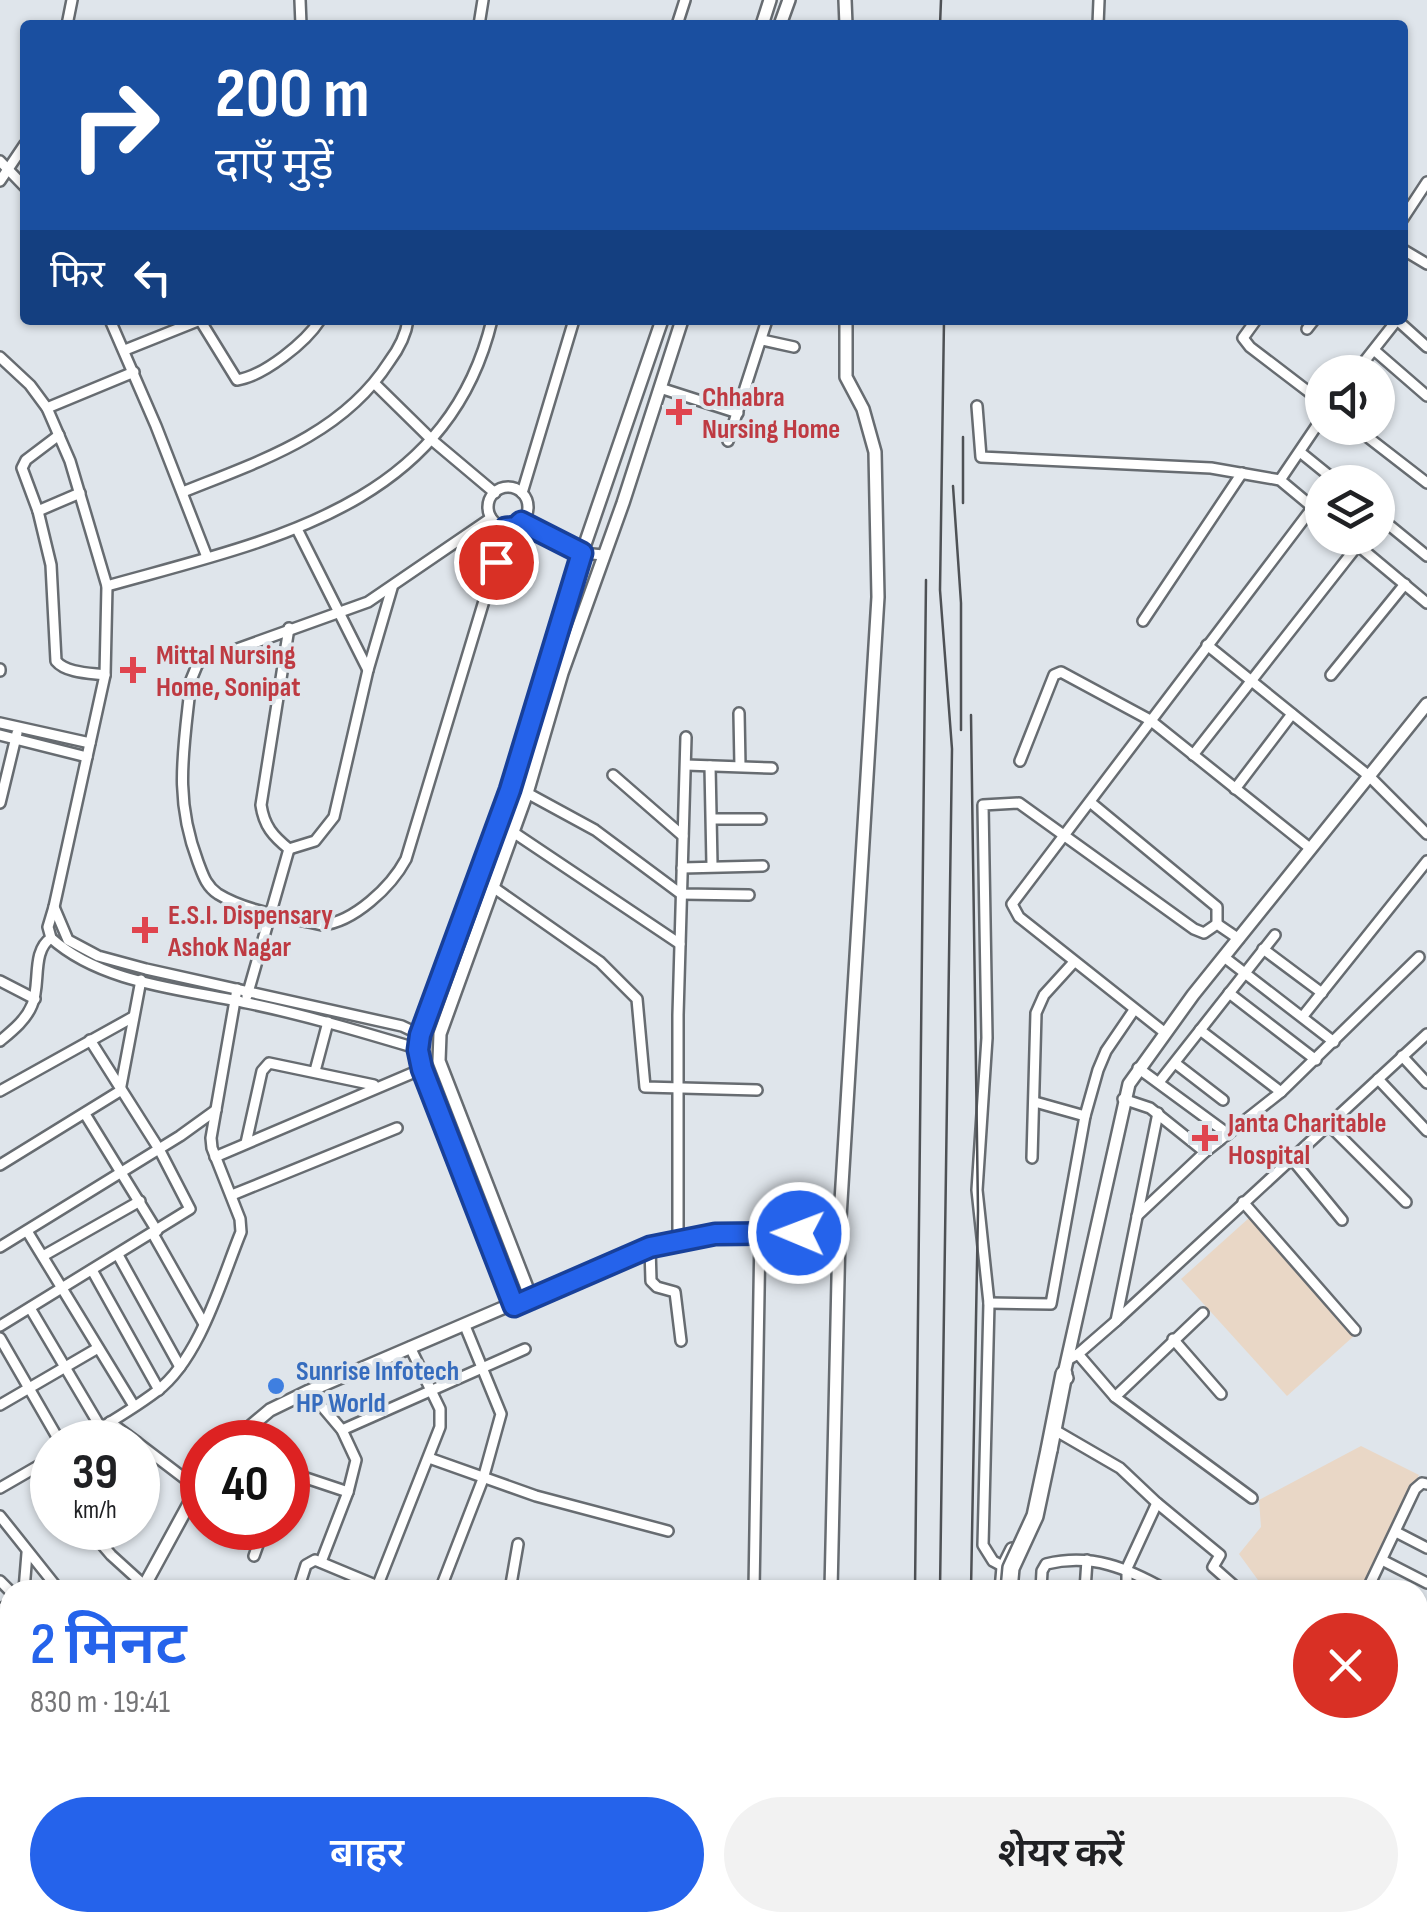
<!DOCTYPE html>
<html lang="hi">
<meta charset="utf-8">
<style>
:root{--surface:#fff;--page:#f2f2f2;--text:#202124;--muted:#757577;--accent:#2563eb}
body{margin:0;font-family:"Sofia Sans Condensed","Noto Sans Devanagari",sans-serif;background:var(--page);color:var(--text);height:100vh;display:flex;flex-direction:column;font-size:38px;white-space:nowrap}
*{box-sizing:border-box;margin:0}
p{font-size:32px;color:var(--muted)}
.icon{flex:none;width:55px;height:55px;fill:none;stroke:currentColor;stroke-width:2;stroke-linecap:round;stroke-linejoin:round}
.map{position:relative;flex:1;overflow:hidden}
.sheet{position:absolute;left:0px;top:1580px;width:1428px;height:352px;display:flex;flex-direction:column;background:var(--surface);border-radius:30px 30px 0 0;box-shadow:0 2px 8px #0004}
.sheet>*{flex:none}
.banner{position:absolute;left:20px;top:20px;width:1388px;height:305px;border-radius:10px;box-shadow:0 2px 8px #0004;background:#1a4fa0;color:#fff;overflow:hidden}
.controls{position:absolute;left:1305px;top:355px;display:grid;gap:20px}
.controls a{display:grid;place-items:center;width:90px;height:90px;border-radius:50%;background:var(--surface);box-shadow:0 2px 8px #0004;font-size:50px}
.speed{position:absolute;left:30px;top:1420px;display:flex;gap:20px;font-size:50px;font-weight:700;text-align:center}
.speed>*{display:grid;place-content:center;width:130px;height:130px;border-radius:50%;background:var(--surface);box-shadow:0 2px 8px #0004;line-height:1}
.speed small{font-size:25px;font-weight:400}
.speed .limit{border:15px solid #d22;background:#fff;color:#111}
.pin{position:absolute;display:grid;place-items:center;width:85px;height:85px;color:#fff;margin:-42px;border:5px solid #fff;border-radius:50%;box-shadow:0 2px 10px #0007}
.me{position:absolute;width:110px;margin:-55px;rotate:271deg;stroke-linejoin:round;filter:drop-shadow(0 0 8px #0008)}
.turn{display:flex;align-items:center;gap:35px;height:210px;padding:0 30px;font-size:45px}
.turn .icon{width:130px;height:130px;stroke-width:2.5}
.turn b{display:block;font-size:70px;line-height:85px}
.then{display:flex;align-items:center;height:95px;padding:0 30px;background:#0003;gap:20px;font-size:38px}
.round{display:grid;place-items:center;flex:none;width:105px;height:105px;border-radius:52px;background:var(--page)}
.head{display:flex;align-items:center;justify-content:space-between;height:170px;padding:0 30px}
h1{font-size:60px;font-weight:600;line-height:75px;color:var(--accent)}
.action{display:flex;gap:20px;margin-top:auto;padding:20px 30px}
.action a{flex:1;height:115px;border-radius:60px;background:var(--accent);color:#fff;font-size:40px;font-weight:600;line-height:115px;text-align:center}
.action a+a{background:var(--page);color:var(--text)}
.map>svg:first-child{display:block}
</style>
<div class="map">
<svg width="1427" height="1932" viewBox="0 0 1427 1932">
<rect width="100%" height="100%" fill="#dfe5eb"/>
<g fill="#e9d7c6">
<polygon points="1249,1218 1355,1335 1287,1396 1181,1279"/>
<polygon points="1361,1446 1419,1475 1364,1590 1252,1590 1258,1580 1239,1554 1261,1527 1259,1500"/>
</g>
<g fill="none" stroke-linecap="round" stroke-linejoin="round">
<defs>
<g id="minor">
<polyline points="300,0 301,25"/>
<polyline points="67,25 72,0"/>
<polyline points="479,25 483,0"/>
<polyline points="677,25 685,0"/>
<polyline points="1098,25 1099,0"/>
<polyline points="0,161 25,187"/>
<polyline points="0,181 25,144"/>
<polyline points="1402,220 1427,182"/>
<polyline points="1402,249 1427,264"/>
<polyline points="110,320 156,426 207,557"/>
<path d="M200,320L237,380C264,376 306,342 320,320"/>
<polyline points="1256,320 1243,338 1250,347 1322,402"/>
<polyline points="1397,320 1427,347"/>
<polyline points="1307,329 1314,320"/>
<polyline points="762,340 794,347"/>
<polyline points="125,350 200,320"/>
<polyline points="1374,350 1427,396"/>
<path d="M0,357L30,385L47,408L70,461L107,586L105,675L54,907L48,927L51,938C102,984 183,989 247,1003C305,1015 362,1032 419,1049"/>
<polyline points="1356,372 1397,320"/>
<polyline points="375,384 432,440 495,493"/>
<polyline points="660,388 738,413"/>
<polyline points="977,406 981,457 1211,468 1280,480 1322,515"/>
<polyline points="47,408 134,372"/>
<polyline points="1356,428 1427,483"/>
<path d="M59,435L26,460L22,468L38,511L51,565L56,661C66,673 90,673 105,675"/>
<polyline points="728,441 767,320"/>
<polyline points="1300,452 1337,482"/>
<polyline points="1280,480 1322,418"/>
<circle cx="508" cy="507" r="20"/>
<path d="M183,492C260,461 342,435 389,362C398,350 406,335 408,320"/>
<polyline points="522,493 574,320"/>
<polyline points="38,511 80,493"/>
<polyline points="1378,516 1427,556"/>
<path d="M491,518L368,602L198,663L191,680C184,749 173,796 198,862C203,875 206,886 218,894C247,912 289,917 322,925C354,922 391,887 406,859L506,528"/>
<polyline points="521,522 582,553 603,555"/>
<polyline points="297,529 368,670"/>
<polyline points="1349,538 1427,603"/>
<path d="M107,586C267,541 447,508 492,320"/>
<polyline points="1143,621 1242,473"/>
<polyline points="1207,645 1369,776 1427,834"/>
<polyline points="0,669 0,671"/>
<polyline points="1331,675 1405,584"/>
<polyline points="739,713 740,766"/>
<polyline points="0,723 90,743"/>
<polyline points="0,735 87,757"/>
<polyline points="1193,755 1358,545"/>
<polyline points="1020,761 1054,675 1061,672 1150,720 1311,849"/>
<polyline points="686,765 772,768"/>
<polyline points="710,766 712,865"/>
<polyline points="613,775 683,836"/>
<polyline points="1235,789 1292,714"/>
<polyline points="527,793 595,830 681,894 749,895"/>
<polyline points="1090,802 1217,907 1217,924"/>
<polyline points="0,803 17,733"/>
<polyline points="712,819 761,819"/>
<polyline points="513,832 680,944"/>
<polyline points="289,849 315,841 334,817 368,670 392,588"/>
<path d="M289,849C273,836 264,826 261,805L289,628"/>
<polyline points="682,868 763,866"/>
<polyline points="493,887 600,962 637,999 645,1087 757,1090"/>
<polyline points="54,907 68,940 98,956 146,969 402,1026 421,1035"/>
<polyline points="1263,949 1322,993"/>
<polyline points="1224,957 1334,1042"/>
<polyline points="0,981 35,999"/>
<polyline points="1229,993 1316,1060"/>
<polyline points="247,996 289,849"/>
<polyline points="1303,1016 1427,861"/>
<polyline points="1200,1030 1281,1092"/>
<polyline points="1164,1032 1019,917 1012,904 1313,507"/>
<path d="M0,1041C12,1031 26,1020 32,1005C41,985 31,951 51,938"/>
<polyline points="1402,1056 1427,1083"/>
<polyline points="1175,1063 1223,1100"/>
<polyline points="1138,1068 1228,1134"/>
<polyline points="315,1071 328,1022"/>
<polyline points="1378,1079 1427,1131"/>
<polyline points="1160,1081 1275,935"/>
<polyline points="0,1091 133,1017"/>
<polyline points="1123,1099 1150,1108 1205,1152"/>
<polyline points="1035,1102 1085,1116"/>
<polyline points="85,1114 157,1231"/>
<polyline points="1328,1124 1406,1202"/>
<polyline points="246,1143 262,1071 269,1063 374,1085"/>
<polyline points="215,1157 422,1069"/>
<polyline points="1032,1158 1036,1013 1044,995 1074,962"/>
<polyline points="1291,1158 1342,1220"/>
<polyline points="0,1165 120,1091 141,980"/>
<polyline points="232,1195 397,1128"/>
<polyline points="1243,1202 1355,1330"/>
<polyline points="1137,1216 1205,1152 1281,1092 1419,957"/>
<polyline points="27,1231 134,1406"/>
<polyline points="153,1234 204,1324"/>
<polyline points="678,1240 678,1015 686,737"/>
<polyline points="0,1247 180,1136 216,1110"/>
<polyline points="650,1247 651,1281 657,1287 675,1292 681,1341"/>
<polyline points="118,1255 180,1367"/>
<polyline points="43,1256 140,1201"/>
<polyline points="92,1270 159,1390"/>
<polyline points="989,1303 1051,1304 1085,1116 1098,1070 1106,1051 1134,1010"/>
<polyline points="30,1308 101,1428"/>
<polyline points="1116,1321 1158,1113"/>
<polyline points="0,1326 190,1209 159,1149 90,1040"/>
<polyline points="0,1338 60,1442"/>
<polyline points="1173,1339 1221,1394"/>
<polyline points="1078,1354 1115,1397 1252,1498"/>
<polyline points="1067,1360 1078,1354 1116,1321 1427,1034"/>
<polyline points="309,1391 342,1430 356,1460 348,1492 321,1562"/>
<polyline points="1115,1397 1203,1313"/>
<polyline points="0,1405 98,1348"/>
<polyline points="110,1422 137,1442"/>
<polyline points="342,1430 525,1349"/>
<polyline points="1058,1432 1120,1468 1157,1503 1220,1555 1213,1567 1239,1590"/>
<path d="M77,1442C104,1426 132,1410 157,1391C200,1358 221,1281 241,1232L240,1219L212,1148L211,1138L237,989"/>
<polyline points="138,1443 197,1488"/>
<polyline points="429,1458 536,1496 668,1531"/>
<polyline points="288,1472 348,1492"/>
<polyline points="0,1488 52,1458"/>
<polyline points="0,1516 59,1590"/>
<polyline points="88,1528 111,1555 144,1585"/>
<polyline points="1396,1532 1427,1548"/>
<polyline points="254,1556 264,1528"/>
<polyline points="1382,1560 1427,1583"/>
<polyline points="1008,1569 993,1561 983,1545 989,1303 977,1190 987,1038 983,805 1019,803 1194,929 1204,933 1217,924 1239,939"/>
<polyline points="0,1581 10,1591"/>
<polyline points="377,1587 440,1427 440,1409 410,1347"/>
<polyline points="24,1590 27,1553"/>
<polyline points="298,1590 306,1565 315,1560 387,1590"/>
<polyline points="440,1590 483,1479 501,1414 465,1326"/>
<polyline points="510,1590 518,1544"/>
<polyline points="754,1590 760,1233"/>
<path d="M1041,1590L1042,1571L1046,1564C1092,1553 1127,1568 1166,1590"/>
<polyline points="1085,1590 1087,1560"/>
<polyline points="1127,1590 1127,1568 1157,1503"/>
<polyline points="1367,1590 1415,1489 1422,1483 1427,1484"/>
<polyline points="0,1609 10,1604"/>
<polyline points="1418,1623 1427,1627"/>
<polyline points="1418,1665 1427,1669"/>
<polyline points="1418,1712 1427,1716"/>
<polyline points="1418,1774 1427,1784"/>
<polyline points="1418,1824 1427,1832"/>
<polyline points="1418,1908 1427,1916"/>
<polyline points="0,1911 5,1932"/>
<polyline points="383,1922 393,1932"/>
<polyline points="503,1922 518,1932"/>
<polyline points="567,1922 583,1932"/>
<polyline points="635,1922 647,1932"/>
<polyline points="982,1922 984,1932"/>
<polyline points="1001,1922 1004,1932"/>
<polyline points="1126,1922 1133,1932"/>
<polyline points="1276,1922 1287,1932"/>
<polyline points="1375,1922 1386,1932"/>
<polyline points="334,1932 351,1922"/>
<polyline points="597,1932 605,1922"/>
<polyline points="1032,1932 1032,1922"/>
<polyline points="1222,1932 1229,1922"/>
</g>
<g id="tertiary">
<polyline points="845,0 846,25"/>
<polyline points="762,25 770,0"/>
<polyline points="780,25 789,0"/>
<polyline points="531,1298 439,1061 440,1034 527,793 562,673 623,503 682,320"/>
<polyline points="514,1306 422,1069 419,1049 421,1035 509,790 582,553 662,320"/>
<polyline points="1067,1378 1064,1374 1129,1084 1193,995 1427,704"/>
<polyline points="232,1442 270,1410 309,1391 638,1250 715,1234 839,1234"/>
<polyline points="142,1590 202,1480"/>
<polyline points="831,1590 839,1234 878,597 875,452 863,409 846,377 846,320"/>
<polyline points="1001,1590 1003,1567 1012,1549"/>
<polyline points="218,1922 224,1932"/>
<polyline points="727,1932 735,1922"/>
<polyline points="957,1932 957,1922"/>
</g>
<g id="trunk">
<polyline points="1049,1450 1064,1374"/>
<polyline points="0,1727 10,1727"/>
<polyline points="990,1922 992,1932"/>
</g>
</defs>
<use href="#minor" stroke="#676c71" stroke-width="14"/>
<use href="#tertiary" stroke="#676c71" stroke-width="16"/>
<use href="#trunk" stroke="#676c71" stroke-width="20"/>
<use href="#minor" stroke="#fff" stroke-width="9"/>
<use href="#tertiary" stroke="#fff" stroke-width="11"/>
<use href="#trunk" stroke="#fff" stroke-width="15"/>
<g stroke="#4e5155" stroke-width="2.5">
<polyline points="940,25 941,0"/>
<polyline points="953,486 961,603 961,730"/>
<polyline points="963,503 963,437"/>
<polyline points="915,1590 926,580"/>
<polyline points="940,1590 952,749 940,590 944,320"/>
<polyline points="971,1590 978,1211 971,715"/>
<polyline points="910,1932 911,1922"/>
<polyline points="928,1932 928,1922"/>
<polyline points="946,1932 947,1922"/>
</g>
<defs>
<polyline id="trunk-bridge" points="1009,1590 1011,1568 1035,1516 1049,1450"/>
</defs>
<use href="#trunk-bridge" stroke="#676c71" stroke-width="20" stroke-linecap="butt"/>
<use href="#trunk-bridge" stroke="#fff" stroke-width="15"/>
</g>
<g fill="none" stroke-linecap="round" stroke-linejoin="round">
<defs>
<polyline id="route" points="496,562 506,528 516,527 521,522 582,553 510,790 420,1035 418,1050 422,1069 514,1306 650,1247 715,1234 799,1233"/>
</defs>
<use href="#route" stroke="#184099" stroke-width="25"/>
<use href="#route" stroke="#2563eb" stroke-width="18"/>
</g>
<g fill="#e0444e" stroke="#dfe5eb" stroke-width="4">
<path d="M674 397h10v10h10v10h-10v10h-10v-10h-10v-10h10z"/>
<path d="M128 655h10v10h10v10h-10v10h-10v-10h-10v-10h10z"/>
<path d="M140 915h10v10h10v10h-10v10h-10v-10h-10v-10h10z"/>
<path d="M1200 1123h10v10h10v10h-10v10h-10v-10h-10v-10h10z"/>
</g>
<circle fill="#3f7fe0" stroke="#dfe5eb" stroke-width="4" cx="276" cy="1386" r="10"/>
<g text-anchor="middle" stroke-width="8" stroke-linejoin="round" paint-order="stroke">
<g font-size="28" font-weight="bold" fill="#be3a42" stroke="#dfe5eb" text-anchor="start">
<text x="702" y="406">Chhabra<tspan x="702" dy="32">Nursing Home</tspan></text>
<text x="156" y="664">Mittal Nursing<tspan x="156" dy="32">Home, Sonipat</tspan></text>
<text x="168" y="924">E.S.I. Dispensary<tspan x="168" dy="32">Ashok Nagar</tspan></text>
<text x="1228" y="1132">Janta Charitable<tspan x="1228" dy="32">Hospital</tspan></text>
</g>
<g font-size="28" font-weight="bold" fill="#366cbe" stroke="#dfe5eb" text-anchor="start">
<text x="296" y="1380">Sunrise Infotech<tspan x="296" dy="32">HP World</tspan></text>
</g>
</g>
</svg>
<div class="controls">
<a><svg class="icon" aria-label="sound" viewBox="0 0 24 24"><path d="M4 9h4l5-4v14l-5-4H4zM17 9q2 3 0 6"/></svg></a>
<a><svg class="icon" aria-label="layers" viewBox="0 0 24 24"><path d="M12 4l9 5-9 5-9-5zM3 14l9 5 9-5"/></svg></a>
</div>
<div class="speed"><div>39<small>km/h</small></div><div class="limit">40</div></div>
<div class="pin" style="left:496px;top:562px;background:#d93025"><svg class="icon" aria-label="arrive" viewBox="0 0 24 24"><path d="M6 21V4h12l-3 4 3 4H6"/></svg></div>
<svg class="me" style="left:799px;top:1233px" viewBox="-20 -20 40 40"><circle r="17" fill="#2563eb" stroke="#fff" stroke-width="3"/><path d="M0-11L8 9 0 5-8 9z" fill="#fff"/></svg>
<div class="banner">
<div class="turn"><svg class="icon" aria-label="right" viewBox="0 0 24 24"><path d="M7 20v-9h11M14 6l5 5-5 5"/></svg><div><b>200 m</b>दाएँ मुड़ें</div></div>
<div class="then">फिर<svg class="icon" aria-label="left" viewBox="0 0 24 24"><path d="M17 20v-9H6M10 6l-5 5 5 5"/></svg></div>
</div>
<section class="sheet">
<div class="head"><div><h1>2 मिनट</h1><p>830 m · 19:41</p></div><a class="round" style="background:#d93025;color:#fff"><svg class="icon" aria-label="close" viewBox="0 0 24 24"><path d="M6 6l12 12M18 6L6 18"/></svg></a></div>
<div class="action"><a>बाहर</a><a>शेयर करें</a></div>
</section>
</div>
